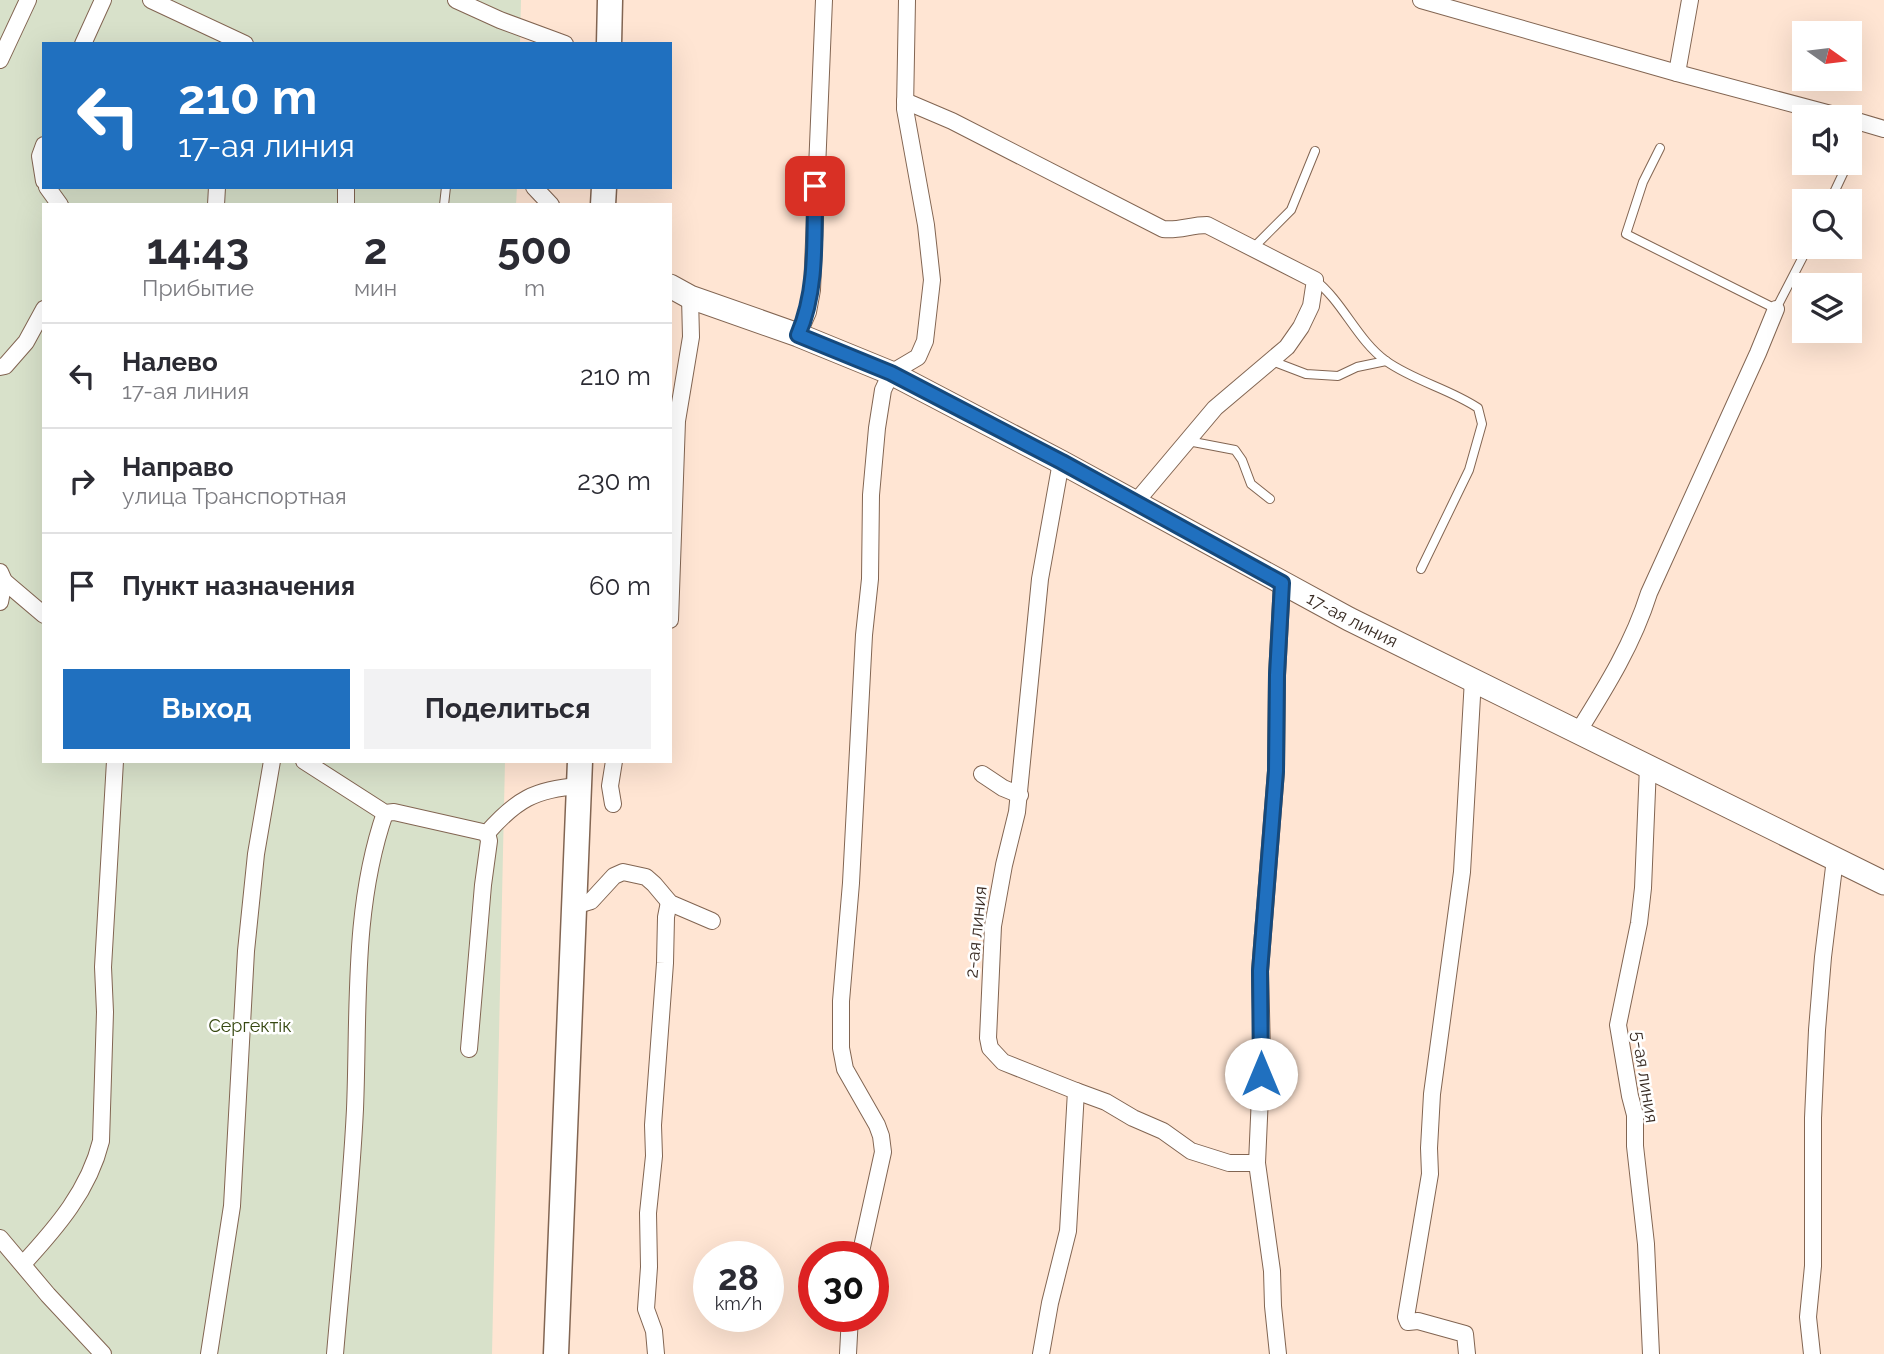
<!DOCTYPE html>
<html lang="ru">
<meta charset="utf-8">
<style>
:root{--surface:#fff;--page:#f2f2f3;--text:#2b2b33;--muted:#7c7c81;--line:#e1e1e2;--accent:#2070bf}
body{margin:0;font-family:Raleway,sans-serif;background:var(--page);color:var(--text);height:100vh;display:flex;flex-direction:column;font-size:26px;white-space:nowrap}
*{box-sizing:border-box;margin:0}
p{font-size:23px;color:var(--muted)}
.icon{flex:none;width:38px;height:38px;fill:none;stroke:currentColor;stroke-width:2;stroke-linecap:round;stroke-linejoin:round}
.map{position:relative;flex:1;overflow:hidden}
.details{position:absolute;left:42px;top:203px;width:630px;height:560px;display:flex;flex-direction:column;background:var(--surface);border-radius:0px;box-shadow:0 7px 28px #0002}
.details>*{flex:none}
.top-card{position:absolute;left:42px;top:42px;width:630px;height:147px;border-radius:0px;box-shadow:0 7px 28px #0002;background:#2070bf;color:#fff;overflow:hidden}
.needle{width:46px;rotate:104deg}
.controls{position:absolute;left:1792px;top:21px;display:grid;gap:14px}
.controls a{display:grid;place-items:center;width:70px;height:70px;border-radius:0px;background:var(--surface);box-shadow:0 7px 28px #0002;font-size:35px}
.speed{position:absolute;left:693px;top:1241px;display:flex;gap:14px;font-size:35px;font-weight:700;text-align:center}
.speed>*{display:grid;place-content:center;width:91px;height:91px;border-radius:50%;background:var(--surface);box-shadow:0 7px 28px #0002;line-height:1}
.speed small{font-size:18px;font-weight:400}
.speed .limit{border:10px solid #d22;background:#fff;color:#111}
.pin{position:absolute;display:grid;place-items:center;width:60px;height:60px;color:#fff;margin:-30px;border-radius:14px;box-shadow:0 4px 10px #0006}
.me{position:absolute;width:77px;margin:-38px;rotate:0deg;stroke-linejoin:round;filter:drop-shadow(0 0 5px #0008)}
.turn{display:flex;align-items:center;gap:24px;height:147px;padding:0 21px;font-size:32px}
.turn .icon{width:91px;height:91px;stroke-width:2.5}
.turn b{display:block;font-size:49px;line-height:60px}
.eta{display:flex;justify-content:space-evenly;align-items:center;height:119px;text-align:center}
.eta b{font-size:42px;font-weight:700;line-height:49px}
.primary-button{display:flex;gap:14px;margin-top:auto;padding:14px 21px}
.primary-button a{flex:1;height:80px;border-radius:0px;background:var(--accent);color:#fff;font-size:28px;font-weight:700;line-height:80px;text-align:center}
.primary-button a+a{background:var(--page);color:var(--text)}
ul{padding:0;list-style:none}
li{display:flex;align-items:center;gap:21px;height:105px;padding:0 21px;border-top:2px solid var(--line)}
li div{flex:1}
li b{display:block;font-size:26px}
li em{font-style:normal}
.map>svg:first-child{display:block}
</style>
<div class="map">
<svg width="1884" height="1354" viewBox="0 0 1884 1354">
<rect width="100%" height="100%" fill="#ffe5d3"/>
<polygon fill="#d8e1ca" points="0,0 521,0 520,44 44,44 44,187 517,187 516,205 44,205 44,761 505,761 492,1354 0,1354"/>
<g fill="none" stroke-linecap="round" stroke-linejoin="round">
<defs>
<g id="lane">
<polyline points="1660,148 1643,182 1626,234 1776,309 1808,247"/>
<polyline points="1830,201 1848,163"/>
<polyline points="444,205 446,187"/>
<polyline points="1254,247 1291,210 1315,151"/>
<path d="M1315,280C1343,302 1357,340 1386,361C1414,381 1450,389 1478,408L1482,424L1469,470L1421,569"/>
<polyline points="1272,361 1306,374 1338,376 1357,367 1386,361"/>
<polyline points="1188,441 1235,450 1242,460 1251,484 1270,499"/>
</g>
<g id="street">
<polyline points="151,0 245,44"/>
<polyline points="456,0 500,20 565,44"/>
<polyline points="1421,0 1677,73 1842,117"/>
<polyline points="83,44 103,0"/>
<polyline points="0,60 28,0"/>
<polyline points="1677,73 1690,0"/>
<path d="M905,101L952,121L1163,229C1179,231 1190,225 1207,225L1315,280L1311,306L1301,327L1287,347L1215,408L1135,503"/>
<polyline points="1850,119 1884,129"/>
<polyline points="44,145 40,156 44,181"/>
<polyline points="47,187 60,205"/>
<polyline points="534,187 551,205"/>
<polyline points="216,205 217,187"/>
<polyline points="346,205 346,187"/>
<polyline points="798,335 808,312 812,290 824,0"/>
<polyline points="0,367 5,366 26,342 44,309"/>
<polyline points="0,572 4,581 44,615"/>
<polyline points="0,602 4,581"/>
<polyline points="670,620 677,421 691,337 690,297"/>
<path d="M1578,732C1606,687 1633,644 1649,593L1758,353L1776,309"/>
<path d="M304,761L385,813L394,812L487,833C516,800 535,789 579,786"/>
<polyline points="1648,766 1643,888 1639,923 1618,1025 1630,1096 1635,1115 1635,1146 1646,1244 1651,1354"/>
<polyline points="982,774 1003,788 1020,795"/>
<polyline points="613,804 610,786 614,761"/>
<polyline points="574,906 591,901 614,876 623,872 646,877 654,884 670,903 712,921"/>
<polyline points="469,1049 483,885 489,841 487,833"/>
<polyline points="1076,1091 1106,1102 1133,1118 1163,1131 1191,1151 1229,1163 1257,1163"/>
<polyline points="0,1238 48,1295 103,1354"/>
<polyline points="860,1256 883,1152 881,1136 877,1125 845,1069 841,1048 841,1001 851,883 864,635 870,579 871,495 877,428 883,390 891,373 918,357 925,341 932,280 926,225 905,109 907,0"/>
<path d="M23,1264C57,1227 89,1190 101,1141L105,1012L103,967L115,761"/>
<polyline points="209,1354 232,1206 246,951 256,854 272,761"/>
<path d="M335,1354C342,1272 351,1191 355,1109C359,1011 352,908 385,813"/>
<polyline points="656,1354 654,1331 646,1309 649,1267 648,1213 654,1156 653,1125 665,963 666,917 669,902"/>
<polyline points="848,1354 850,1316"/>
<polyline points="1041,1354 1050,1303 1068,1231 1076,1091 1003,1062 990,1048 988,1038 993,926 1004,865 1017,812 1040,579 1061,462"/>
<polyline points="1278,1354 1273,1306 1272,1271 1257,1163 1262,1051 1260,971 1276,771 1277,675 1282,583"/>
<polyline points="1467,1354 1465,1334 1418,1321 1408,1322 1406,1317 1430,1174 1429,1148 1432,1094 1462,872 1473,679"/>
<polyline points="1812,1354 1808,1317 1813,1266 1813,1118 1817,1030 1823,957 1835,859"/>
</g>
<g id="secondary">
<path id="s1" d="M670,286L690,297L798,335L891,373L1061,462L1349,619L1884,883"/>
</g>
<g id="primary">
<polyline points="609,44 610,0"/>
<polyline points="603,205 604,187"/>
<polyline points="556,1354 580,761"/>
</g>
</defs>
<use href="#lane" stroke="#826552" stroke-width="10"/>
<use href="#street" stroke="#826552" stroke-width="18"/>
<use href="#secondary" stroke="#826552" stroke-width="25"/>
<use href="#primary" stroke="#826552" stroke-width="27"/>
<use href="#lane" stroke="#fff" stroke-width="8"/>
<use href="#street" stroke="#fff" stroke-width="16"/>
<use href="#secondary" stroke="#fff" stroke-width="23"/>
<use href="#primary" stroke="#fff" stroke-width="24"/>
</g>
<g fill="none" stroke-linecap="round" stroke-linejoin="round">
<defs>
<path id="route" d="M815,186C814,236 818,289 798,335L891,373L1062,462L1282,583L1277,675L1276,771L1260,971L1261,1074"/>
</defs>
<use href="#route" stroke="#15497c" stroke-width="18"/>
<use href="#route" stroke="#2070bf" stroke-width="12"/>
</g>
<g text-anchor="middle" stroke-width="5" stroke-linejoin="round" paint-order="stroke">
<g font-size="18" fill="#3b2e26" stroke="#fff">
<text dy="6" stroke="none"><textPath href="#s1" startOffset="761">17-ая линия</textPath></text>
<text transform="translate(976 932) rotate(-84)" y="6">2-ая линия</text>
<text transform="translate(1645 1077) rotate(81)" y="6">5-ая линия</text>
</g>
<g font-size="18" fill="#364810" stroke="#fff">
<text x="250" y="1032">Сергектік</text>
</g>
</g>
</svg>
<div class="controls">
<a><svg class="needle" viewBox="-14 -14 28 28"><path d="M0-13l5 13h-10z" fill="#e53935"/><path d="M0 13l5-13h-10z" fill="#7c7c81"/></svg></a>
<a><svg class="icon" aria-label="sound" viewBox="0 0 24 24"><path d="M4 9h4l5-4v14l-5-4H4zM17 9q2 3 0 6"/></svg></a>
<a><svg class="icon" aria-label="search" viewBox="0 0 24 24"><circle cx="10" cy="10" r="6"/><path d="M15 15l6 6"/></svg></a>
<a><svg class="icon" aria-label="layers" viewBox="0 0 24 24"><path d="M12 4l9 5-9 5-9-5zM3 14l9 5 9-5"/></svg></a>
</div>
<div class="speed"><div>28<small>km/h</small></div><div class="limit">30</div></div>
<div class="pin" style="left:815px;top:186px;background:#d93025"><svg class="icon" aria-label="arrive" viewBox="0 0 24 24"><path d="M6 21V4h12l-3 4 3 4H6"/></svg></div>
<svg class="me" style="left:1261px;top:1074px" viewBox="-20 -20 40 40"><circle r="19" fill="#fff"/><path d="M0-13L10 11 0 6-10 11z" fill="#2070bf"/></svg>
<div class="top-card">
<div class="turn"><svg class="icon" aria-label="left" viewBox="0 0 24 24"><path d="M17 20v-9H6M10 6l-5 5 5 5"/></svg><div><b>210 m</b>17-ая линия</div></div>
</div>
<section class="details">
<div class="eta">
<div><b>14:43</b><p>Прибытие</p></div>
<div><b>2</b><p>мин</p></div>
<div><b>500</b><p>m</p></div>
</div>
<ul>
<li><svg class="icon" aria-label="left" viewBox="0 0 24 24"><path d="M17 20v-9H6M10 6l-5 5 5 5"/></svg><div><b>Налево</b><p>17-ая линия</p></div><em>210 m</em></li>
<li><svg class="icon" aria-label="right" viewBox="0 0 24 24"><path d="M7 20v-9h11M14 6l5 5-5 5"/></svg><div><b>Направо</b><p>улица Транспортная</p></div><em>230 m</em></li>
<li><svg class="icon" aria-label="arrive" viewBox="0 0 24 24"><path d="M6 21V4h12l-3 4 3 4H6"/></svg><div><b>Пункт назначения</b></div><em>60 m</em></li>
</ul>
<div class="primary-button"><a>Выход</a><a>Поделиться</a></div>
</section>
</div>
